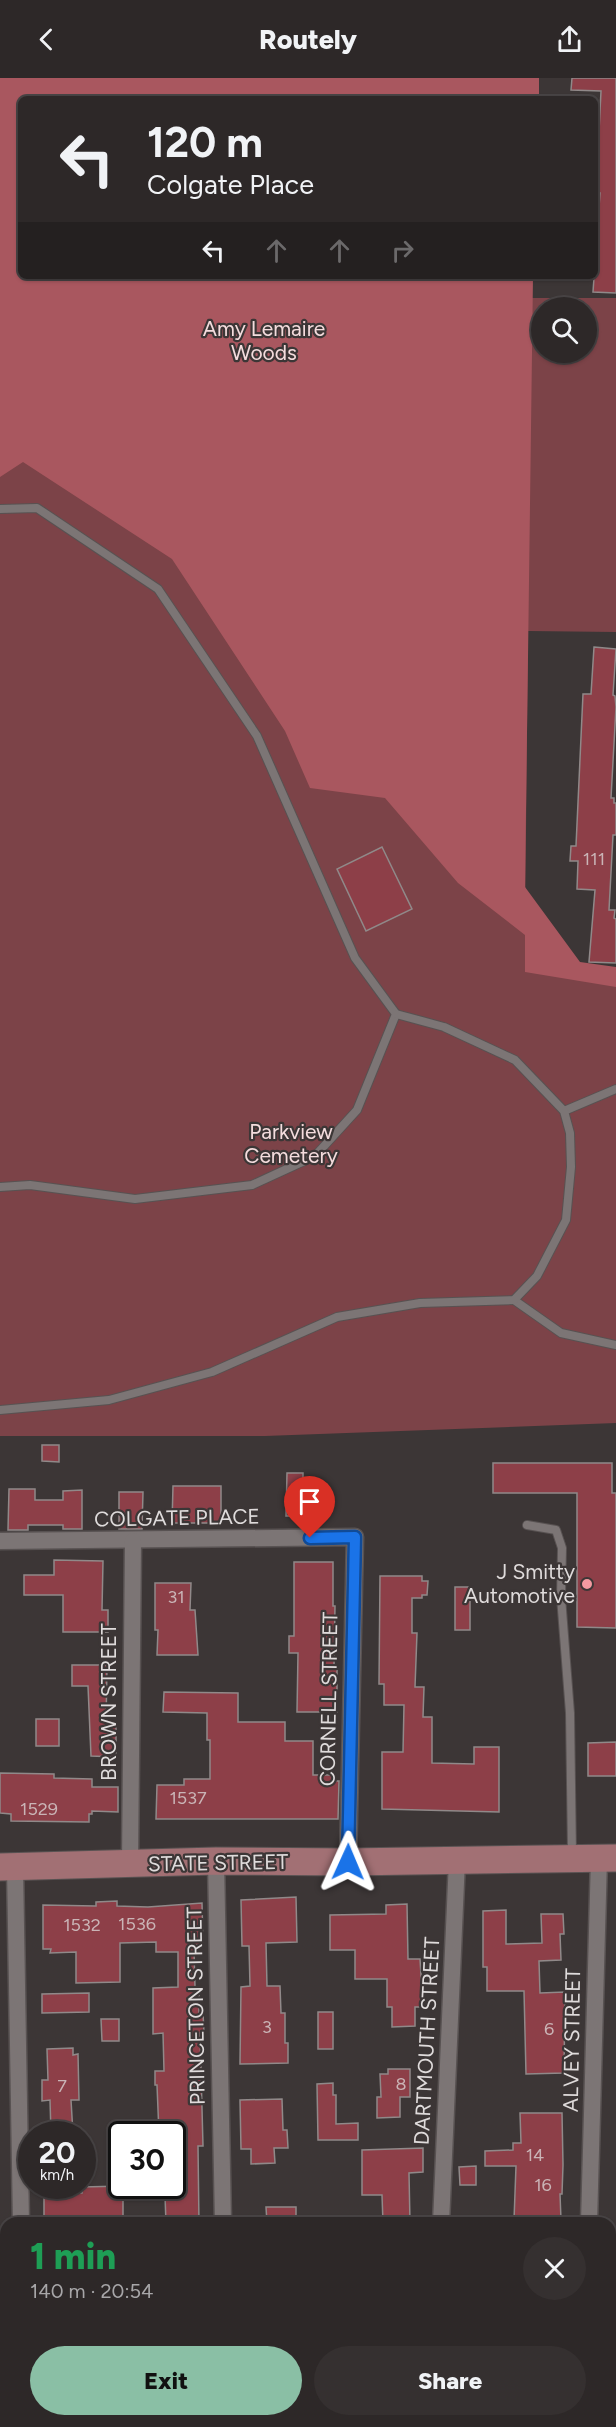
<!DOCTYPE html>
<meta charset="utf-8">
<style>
:root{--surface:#2d2828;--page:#353030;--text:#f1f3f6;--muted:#a7a6a8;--line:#484445;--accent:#8abfa5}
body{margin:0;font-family:Figtree,sans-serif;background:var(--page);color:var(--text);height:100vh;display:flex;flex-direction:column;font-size:22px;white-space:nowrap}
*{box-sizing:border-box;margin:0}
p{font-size:20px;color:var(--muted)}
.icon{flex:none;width:33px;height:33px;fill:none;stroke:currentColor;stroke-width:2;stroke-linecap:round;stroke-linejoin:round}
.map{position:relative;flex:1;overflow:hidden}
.drawer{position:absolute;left:0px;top:2139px;width:616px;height:210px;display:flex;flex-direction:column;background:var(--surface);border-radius:18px 18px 0 0;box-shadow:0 2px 4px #0004,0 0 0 2px var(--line)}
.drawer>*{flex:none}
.hud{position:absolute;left:18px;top:18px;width:580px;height:183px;border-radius:9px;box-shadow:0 2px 4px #0004,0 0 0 2px var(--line);background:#2d2828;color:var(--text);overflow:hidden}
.buttons{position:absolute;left:531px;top:219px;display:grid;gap:12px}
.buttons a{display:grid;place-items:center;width:66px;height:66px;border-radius:50%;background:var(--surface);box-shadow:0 2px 4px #0004,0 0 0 2px var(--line);font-size:30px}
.speed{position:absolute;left:18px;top:2043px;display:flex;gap:12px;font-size:30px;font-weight:700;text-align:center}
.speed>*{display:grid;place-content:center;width:78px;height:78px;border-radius:50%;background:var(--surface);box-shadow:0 2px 4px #0004,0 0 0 2px var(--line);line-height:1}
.speed small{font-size:15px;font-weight:400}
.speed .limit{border:3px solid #111;border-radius:9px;background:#fff;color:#111}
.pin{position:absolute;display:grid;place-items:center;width:51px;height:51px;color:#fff;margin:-62px -26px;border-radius:50% 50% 50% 0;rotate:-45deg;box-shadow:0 0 6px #0007}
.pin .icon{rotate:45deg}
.me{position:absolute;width:66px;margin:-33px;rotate:1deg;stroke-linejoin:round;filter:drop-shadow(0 0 4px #0008)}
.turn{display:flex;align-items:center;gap:21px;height:126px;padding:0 30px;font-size:27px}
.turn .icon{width:78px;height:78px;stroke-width:2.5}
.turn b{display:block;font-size:42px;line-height:51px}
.lanes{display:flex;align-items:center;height:57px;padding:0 30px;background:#0003;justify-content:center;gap:30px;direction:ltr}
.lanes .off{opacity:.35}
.round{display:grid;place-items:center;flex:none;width:63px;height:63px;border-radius:32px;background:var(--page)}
.head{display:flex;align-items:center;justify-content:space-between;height:102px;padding:0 30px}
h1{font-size:36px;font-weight:800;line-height:45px;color:#1e9e55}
.cta{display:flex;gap:12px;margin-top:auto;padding:12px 30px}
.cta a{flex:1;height:69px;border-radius:36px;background:var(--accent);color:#111;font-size:24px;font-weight:800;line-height:69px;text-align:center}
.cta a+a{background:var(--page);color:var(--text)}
header{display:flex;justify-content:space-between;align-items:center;height:78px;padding:0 30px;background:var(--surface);font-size:27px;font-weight:800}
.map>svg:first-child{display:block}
</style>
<header><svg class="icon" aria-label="back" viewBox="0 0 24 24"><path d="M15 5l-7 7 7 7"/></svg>Routely<svg class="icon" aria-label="share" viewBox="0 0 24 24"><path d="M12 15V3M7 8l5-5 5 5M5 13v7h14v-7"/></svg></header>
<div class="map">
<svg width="616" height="2349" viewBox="0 0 616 2349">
<rect width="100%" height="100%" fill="#3c3636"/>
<path fill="#7c4348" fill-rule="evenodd" d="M0,0L538,21H21V198H532V220H616V554L528,553L525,857L526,894L616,895V1345L265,1358H0ZM542,230H586V274H542Z"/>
<polygon fill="#a9575f" points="0,0 539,0 539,21 21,21 21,198 533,198 525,809 580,884 616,889 616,909 525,894 525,857 458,805 385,720 310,710 285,653 172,481 23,384 0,399"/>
<g fill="#8d3f48" stroke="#908989" stroke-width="1.5">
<polygon points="572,0 616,0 616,215 593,214 600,115 596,115 601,13 571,12"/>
<polygon points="594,569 616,571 613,617 615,618 616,629 611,720 614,720 614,725 616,725 616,757 613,757 609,832 615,832 614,840 616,841 616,885 589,884 595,812 577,811 578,783 570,783 571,768 576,768 583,616 591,616"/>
<polygon points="382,769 412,831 366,853 337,791"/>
<polygon points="42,1367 59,1367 59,1384 42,1383"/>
<polygon points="493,1385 612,1385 612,1415 616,1415 616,1550 577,1549 577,1415 493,1415"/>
<polygon points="287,1395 303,1395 303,1402 309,1402 309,1438 286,1438"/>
<polygon points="173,1408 221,1408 221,1445 172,1445"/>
<polygon points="9,1411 35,1411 35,1422 63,1422 63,1413 82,1412 82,1451 63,1451 63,1447 28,1447 28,1452 8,1452"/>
<polygon points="119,1414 143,1414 142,1451 119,1451"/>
<polygon points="54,1482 103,1483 102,1532 108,1532 108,1554 63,1554 63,1517 24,1517 24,1497 54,1497"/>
<polygon points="294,1484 333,1484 333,1528 335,1528 334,1588 337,1588 337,1634 297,1634 298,1575 289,1575 289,1558 294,1558"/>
<polygon points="380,1498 422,1498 422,1503 428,1503 427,1517 422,1517 422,1520 412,1520 412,1555 417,1555 415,1609 424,1609 423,1639 432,1639 432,1685 474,1686 474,1669 499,1669 499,1734 382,1731 382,1674 403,1674 404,1627 384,1627 384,1606 379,1606"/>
<polygon points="155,1505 191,1505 190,1532 195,1532 198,1577 157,1577 158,1552 155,1552"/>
<rect x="455" y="1509" width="15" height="43"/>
<polygon points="72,1587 107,1587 106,1646 116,1646 116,1679 91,1678 88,1608 72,1608"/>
<polygon points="164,1614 238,1615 238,1644 285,1644 285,1663 313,1663 313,1697 332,1697 332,1703 339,1703 338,1741 156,1741 157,1707 184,1707 184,1701 210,1701 210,1662 207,1662 207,1635 163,1634"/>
<rect x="36" y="1641" width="23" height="27"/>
<polygon points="616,1664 616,1698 588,1698 588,1665"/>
<polygon points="0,1695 54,1696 54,1700 92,1701 92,1709 118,1709 118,1734 92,1733 92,1736 89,1736 89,1744 11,1743 11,1736 0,1735"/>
<polygon points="296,1819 297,1864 266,1865 267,1908 280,1908 281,1935 285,1935 285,1965 288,1965 288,1985 240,1986 241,1909 250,1908 249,1868 242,1868 241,1822"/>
<polygon points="117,1823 117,1828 148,1829 202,1825 203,1867 196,1867 194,1873 195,1909 199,1909 199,1935 203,1935 204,1955 200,1955 203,2068 198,2068 199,2145 166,2145 165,2118 172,2118 172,2056 159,2056 157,2007 155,2007 155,1993 164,1993 163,1955 153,1956 153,1910 178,1909 178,1874 156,1874 156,1864 120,1865 120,1904 76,1905 76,1874 50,1875 51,1871 43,1871 43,1827 96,1828 96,1824"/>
<polygon points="407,1826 408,1881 420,1881 423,1929 415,1929 415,1948 392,1949 392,1929 387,1929 387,1901 355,1901 355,1872 330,1872 330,1837 386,1836 386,1827"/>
<polygon points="506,1832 506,1866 542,1865 541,1836 563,1836 564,1856 560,1856 561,1882 539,1883 540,1915 565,1914 564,1995 526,1996 524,1913 487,1913 487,1889 483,1889 483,1833"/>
<polygon points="89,1915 89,1934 42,1935 42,1916"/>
<rect x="318" y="1934" width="15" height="37"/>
<polygon points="101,1941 119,1941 119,1963 102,1963"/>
<polygon points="73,1970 73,1977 78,1976 79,2022 71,2022 73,2056 51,2056 50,2022 42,2023 42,2002 48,2002 47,1971"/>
<polygon points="388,1991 410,1991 410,2019 400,2019 400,2039 377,2040 377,2019 381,2019 380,1996 388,1996"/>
<polygon points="333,2005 333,2017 336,2017 336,2046 358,2045 358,2062 318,2062 317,2006"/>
<polygon points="282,2021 283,2052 287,2052 288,2070 274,2070 275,2085 251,2086 251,2071 241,2071 240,2022"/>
<polygon points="520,2035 562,2035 563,2087 562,2116 560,2116 561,2142 514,2142 516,2088 485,2088 485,2073 513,2072 513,2065 521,2065"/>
<polygon points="423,2070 423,2094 409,2095 410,2145 383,2145 382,2117 362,2117 362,2072"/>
<polygon points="476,2088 476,2107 460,2107 459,2089"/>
<polygon points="123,2108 123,2145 44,2145 44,2115 82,2115 82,2109"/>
<polygon points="266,2129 296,2129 296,2145 267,2145"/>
</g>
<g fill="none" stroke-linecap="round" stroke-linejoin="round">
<defs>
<g id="lane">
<polyline points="0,431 37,430 158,511 257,658 355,880 396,936 357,1032 315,1078 252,1107 135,1121 30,1107 0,1109"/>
<polyline points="564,1033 616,1011"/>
<polyline points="514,1222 561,1255 616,1267"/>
<polyline points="0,1332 109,1322 212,1294 337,1239 420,1225 514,1222 537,1198 566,1142 571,1089 570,1055 564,1033 515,982 444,949 396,936"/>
<polyline points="527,1447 556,1452 562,1470 561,1519 570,1635 572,1777"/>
</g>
<g id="street">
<polyline points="0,1463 355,1459 348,1784"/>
<polyline points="216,1783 223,2145"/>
<polyline points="130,1786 133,1463"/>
<polyline points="15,1789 21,2145"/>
<polyline points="441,2145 457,1782"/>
<polyline points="589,2145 599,1780"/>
<polyline points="24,2343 24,2349"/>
<polyline points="227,2343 227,2349"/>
<polyline points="432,2349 433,2343"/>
<polyline points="584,2349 584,2343"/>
</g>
<polyline id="primary" points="0,1789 216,1783 348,1784 616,1780"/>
</defs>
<use href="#lane" stroke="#585252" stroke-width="10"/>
<use href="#street" stroke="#585252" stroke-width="19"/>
<use href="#primary" stroke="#585252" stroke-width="29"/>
<use href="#lane" stroke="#7c7575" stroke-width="8"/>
<use href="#street" stroke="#7c7575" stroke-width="16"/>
<use href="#primary" stroke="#a27074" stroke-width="27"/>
</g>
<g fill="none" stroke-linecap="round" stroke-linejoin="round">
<defs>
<polyline id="route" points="310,1460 355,1459 348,1784"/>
</defs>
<use href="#route" stroke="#114b97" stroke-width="15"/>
<use href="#route" stroke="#1a73e8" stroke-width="10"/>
</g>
<circle fill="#f49aa1" stroke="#3c3636" stroke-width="2" cx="587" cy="1506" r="6"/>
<g text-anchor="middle" stroke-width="4.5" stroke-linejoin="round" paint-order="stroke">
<g font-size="18" fill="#cab4b6">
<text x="594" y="787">111</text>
<text x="176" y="1525">31</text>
<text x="188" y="1726">1537</text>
<text x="39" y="1737">1529</text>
<text x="137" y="1852">1536</text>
<text x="82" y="1853">1532</text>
<text x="267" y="1955">3</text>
<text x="549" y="1957">6</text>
<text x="401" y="2012">8</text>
<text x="62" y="2014">7</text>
<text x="535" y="2083">14</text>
<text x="543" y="2113">16</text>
</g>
<g font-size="21" fill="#f4dcdd" stroke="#3c3636">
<text x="264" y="258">Amy Lemaire<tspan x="264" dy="24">Woods</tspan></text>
<text x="291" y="1061">Parkview<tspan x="291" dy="24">Cemetery</tspan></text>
</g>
<g font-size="21" fill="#dfdbdb" stroke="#3c3636">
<text transform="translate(177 1440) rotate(-1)" y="7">COLGATE PLACE</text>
<text transform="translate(329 1621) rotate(-89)" y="7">CORNELL STREET</text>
<text transform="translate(109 1624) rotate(-90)" y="7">BROWN STREET</text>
<text transform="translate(218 1785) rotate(-1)" y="7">STATE STREET</text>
<text transform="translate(196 1928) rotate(-91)" y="7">PRINCETON STREET</text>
<text transform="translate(572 1962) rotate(-89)" y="7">ALVEY STREET</text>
<text transform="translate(427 1963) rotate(-87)" y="7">DARTMOUTH STREET</text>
</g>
<g font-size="21" fill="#dfdbdb" stroke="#3c3636" text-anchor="end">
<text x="575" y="1501">J Smitty<tspan x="575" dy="24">Automotive</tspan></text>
</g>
</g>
</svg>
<div class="buttons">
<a><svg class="icon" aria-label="search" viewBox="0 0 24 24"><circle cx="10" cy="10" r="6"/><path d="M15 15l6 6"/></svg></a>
</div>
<div class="speed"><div>20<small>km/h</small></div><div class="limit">30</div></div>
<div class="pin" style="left:310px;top:1460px;background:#d93025"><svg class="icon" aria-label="arrive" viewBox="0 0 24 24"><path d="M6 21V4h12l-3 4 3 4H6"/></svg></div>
<svg class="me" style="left:348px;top:1784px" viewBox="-20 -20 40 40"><path d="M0-17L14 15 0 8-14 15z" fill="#1a73e8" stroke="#fff" stroke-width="4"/></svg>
<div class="hud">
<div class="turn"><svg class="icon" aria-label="left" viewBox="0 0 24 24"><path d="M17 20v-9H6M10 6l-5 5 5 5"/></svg><div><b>120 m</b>Colgate Place</div></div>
<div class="lanes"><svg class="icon" aria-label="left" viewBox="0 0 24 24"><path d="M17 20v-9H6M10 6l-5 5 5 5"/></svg><svg class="icon off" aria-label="ahead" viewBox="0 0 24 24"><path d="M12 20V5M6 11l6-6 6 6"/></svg><svg class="icon off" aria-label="ahead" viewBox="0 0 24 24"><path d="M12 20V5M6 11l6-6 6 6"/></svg><svg class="icon off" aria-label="right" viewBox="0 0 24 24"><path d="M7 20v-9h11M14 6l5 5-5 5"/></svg></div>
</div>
<section class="drawer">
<div class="head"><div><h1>1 min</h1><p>140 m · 20:54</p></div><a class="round"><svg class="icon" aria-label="close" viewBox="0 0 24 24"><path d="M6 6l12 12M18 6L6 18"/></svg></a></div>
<div class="cta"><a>Exit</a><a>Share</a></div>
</section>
</div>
